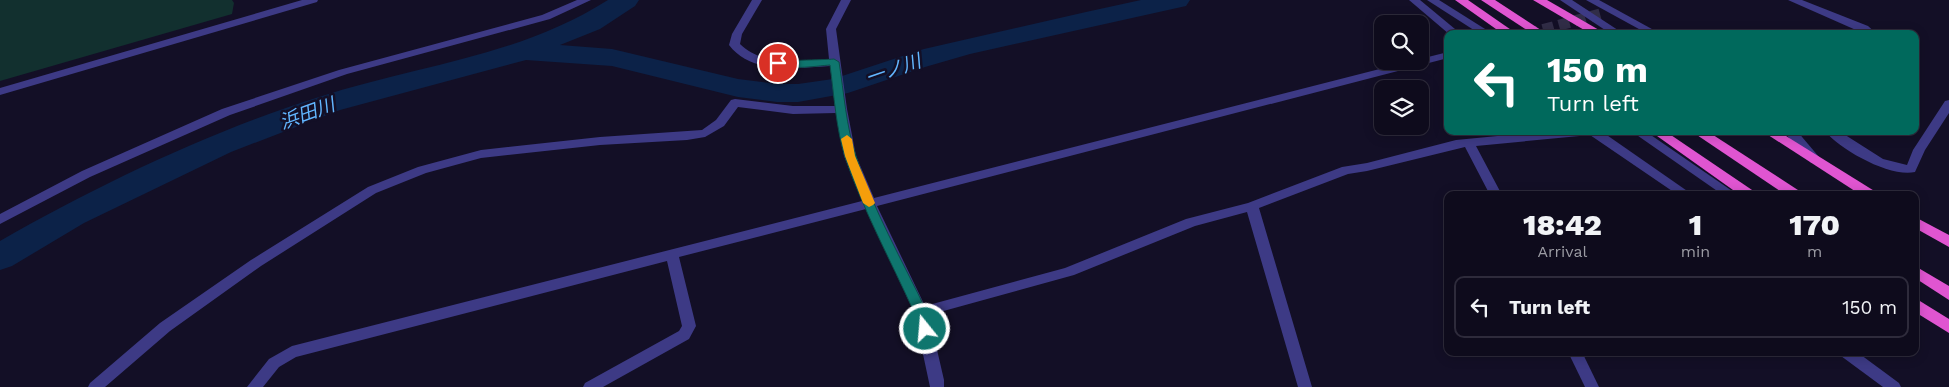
<!DOCTYPE html>
<meta charset="utf-8">
<style>
:root{--surface:#0e0b1c;--page:#1c1929;--text:#f1f3f6;--muted:#9b9ba3;--line:#2e2b3b}
body{margin:0;font-family:"Work Sans","Noto Sans JP",sans-serif;background:var(--page);color:var(--text);height:100vh;display:flex;flex-direction:column;font-size:19px;white-space:nowrap}
*{box-sizing:border-box;margin:0}
p{font-size:16px;color:var(--muted)}
.icon{flex:none;width:28px;height:28px;fill:none;stroke:currentColor;stroke-width:2;stroke-linecap:round;stroke-linejoin:round}
.map{position:relative;flex:1;overflow:hidden}
.sheet{position:absolute;left:1444px;top:191px;width:475px;height:165px;display:flex;flex-direction:column;background:var(--surface);border-radius:10px;box-shadow:0 2px 12px #0003,0 0 0 1px var(--line)}
.sheet>*{flex:none}
.top-card{position:absolute;left:1444px;top:30px;width:475px;height:105px;border-radius:10px;box-shadow:0 2px 12px #0003,0 0 0 1px var(--line);background:#00695c;color:#fff;overflow:hidden}
.buttons{position:absolute;left:1374px;top:15px;display:grid;gap:10px}
.buttons a{display:grid;place-items:center;width:55px;height:55px;border-radius:10px;background:var(--surface);box-shadow:0 2px 12px #0003,0 0 0 1px var(--line);font-size:25px}
.pin{position:absolute;display:grid;place-items:center;width:42px;height:42px;color:#fff;margin:-21px;border:2px solid #fff;border-radius:50%;box-shadow:0 1px 5px #0007}
.me{position:absolute;width:55px;margin:-28px;rotate:343deg;stroke-linejoin:round;filter:drop-shadow(0 0 4px #0008)}
.turn{display:flex;align-items:center;gap:18px;height:105px;padding:0 20px;font-size:22px}
.turn .icon{width:65px;height:65px;stroke-width:2.5}
.turn b{display:block;font-size:35px;line-height:42px}
.eta{display:flex;justify-content:space-evenly;align-items:center;height:85px;text-align:center}
.eta b{font-size:30px;font-weight:800;line-height:35px}
ul{padding:0;list-style:none}
li{display:flex;align-items:center;gap:15px;height:62px;margin:0 10px 8px;padding:0 10px;border:2px solid var(--line);border-radius:10px}
li div{flex:1}
li b{display:block;font-size:19px}
li em{font-style:normal}
.map>svg:first-child{display:block}
</style>
<div class="map">
<svg width="1949" height="387" viewBox="0 0 1949 387">
<rect width="100%" height="100%" fill="#130f26"/>
<polygon fill="#12302f" points="0,0 232,0 234,3 232,14 0,81"/>
<g fill="none" stroke-linecap="round" stroke-linejoin="round">
<path fill="#0c2248" fill-rule="evenodd" d="M608,0H639L635,6L600,29L560,45L612,49L738,79L777,84H798L833,79L924,49L1086,12L1141,0H1190L1186,6L970,54L925,67L848,93L798,102H777L738,97L612,66L526,60L340,110L231,152L84,223L12,266L0,270V241C98,185 211,131 319,97C418,65 518,57 608,0Z"/>
<polyline stroke="#312d47" stroke-width="11" stroke-dasharray="11 5.5" stroke-linecap="butt" points="1527,34 1600,14"/>
<g fill="#3d3a85" fill-rule="evenodd">
<polygon points="302,0 318,0 317,2 0,95 0,88"/>
<polygon points="577,0 591,0 550,19 347,74 230,115 90,177 0,224 0,214 82,171 222,109 339,70 542,15"/>
<path d="M752,0H762L742,34L740,44C764,67 798,61 829,59L826,29L841,0H851L836,29L847,109L856,156L874,198L1411,61H1420V59L1448,52V58L877,206L925,306L1065,268L1186,219L1248,203L1342,167L1367,163L1456,140L1548,131H1601L1693,195H1678L1590,135L1476,146L1502,195H1490L1465,147L1367,171L1348,174L1259,208L1312,387H1298L1247,212L1195,226L1074,275L929,315L944,380V387H930L914,312L866,209L679,257L696,326L689,339L603,387H583L585,383L679,331L682,326L667,261L296,357L279,367L263,387H247L269,359L292,346L862,201L844,156L836,113L793,114L738,107L724,126L705,137L687,140L600,145L481,158L426,173L376,193L261,266L170,331L105,387H88L90,383L160,323L251,260L368,187L418,167L481,150L600,137L702,130L716,120L731,100L735,99L793,106H835L830,66C797,68 752,75 729,45L732,34Z"/>
<polygon points="1409,0 1420,0 1461,34 1449,34"/>
<polygon points="1427,0 1439,0 1493,34 1480,34"/>
<polygon points="1560,0 1572,0 1624,34 1611,34"/>
<polygon points="1586,0 1599,0 1661,34 1648,34"/>
<polygon points="1788,0 1802,0 1868,26 1877,34 1865,34"/>
<path d="M1949,100V113L1925,150L1915,172C1891,178 1840,150 1825,131H1839L1883,159L1907,165L1913,150L1945,101Z"/>
<polygon points="1631,131 1645,131 1738,195 1723,195"/>
<polygon points="1783,131 1797,131 1819,157 1821,160 1819,163 1811,163"/>
<polygon points="1568,352 1582,352 1599,387 1585,387"/>
<polygon points="1839,352 1857,352 1899,383 1901,387 1883,387 1841,356"/>
</g>
<g fill="#e055d1" fill-rule="evenodd">
<polygon points="1455,0 1468,0 1517,34 1503,34"/>
<polygon points="1481,0 1495,0 1547,34 1533,34"/>
<polygon points="1533,0 1547,0 1606,34 1591,34"/>
<polygon points="1650,131 1665,131 1755,192 1757,195 1740,195"/>
<polygon points="1691,131 1707,131 1801,192 1803,195 1786,195"/>
<polygon points="1762,131 1778,131 1876,192 1878,195 1861,195"/>
<polygon points="1915,217 1949,235 1949,247 1915,228"/>
<polygon points="1915,266 1949,286 1949,300 1915,278"/>
<polygon points="1915,298 1949,319 1949,333 1915,312"/>
</g>
</g>
<path fill="#0f766e" stroke="#0a4d48" d="M834,59L839,62C844,93 846,126 856,156C872,208 903,262 927,312L931,329L929,332H920L914,312C891,261 863,210 845,157C836,128 834,95 830,65C817,66 783,71 773,63C777,60 824,60 834,59Z"/>
<polygon fill="#f59e0b" points="847,135 852,139 855,156 875,203 873,205 869,207 863,203 845,156 841,139"/>
<g text-anchor="middle" stroke-width="5" stroke-linejoin="round" paint-order="stroke">
<g font-size="19" font-style="italic" fill="#62b6ff" stroke="#130f26">
<text transform="translate(893 69) rotate(-19)" y="7">一ノ川</text>
<text transform="translate(307 113) rotate(-20)" y="7">浜田川</text>
</g>
</g>
</svg>
<div class="buttons">
<a><svg class="icon" aria-label="search" viewBox="0 0 24 24"><circle cx="10" cy="10" r="6"/><path d="M15 15l6 6"/></svg></a>
<a><svg class="icon" aria-label="layers" viewBox="0 0 24 24"><path d="M12 4l9 5-9 5-9-5zM3 14l9 5 9-5"/></svg></a>
</div>
<div class="pin" style="left:778px;top:63px;background:#d93025"><svg class="icon" aria-label="arrive" viewBox="0 0 24 24"><path d="M6 21V4h12l-3 4 3 4H6"/></svg></div>
<svg class="me" style="left:925px;top:329px" viewBox="-20 -20 40 40"><circle r="17" fill="#0f766e" stroke="#fff" stroke-width="3"/><path d="M0-11L8 9 0 5-8 9z" fill="#fff"/></svg>
<div class="top-card">
<div class="turn"><svg class="icon" aria-label="left" viewBox="0 0 24 24"><path d="M17 20v-9H6M10 6l-5 5 5 5"/></svg><div><b>150 m</b>Turn left</div></div>
</div>
<section class="sheet">
<div class="eta">
<div><b>18:42</b><p>Arrival</p></div>
<div><b>1</b><p>min</p></div>
<div><b>170</b><p>m</p></div>
</div>
<ul>
<li><svg class="icon" aria-label="left" viewBox="0 0 24 24"><path d="M17 20v-9H6M10 6l-5 5 5 5"/></svg><div><b>Turn left</b></div><em>150 m</em></li>
</ul>
</section>
</div>
